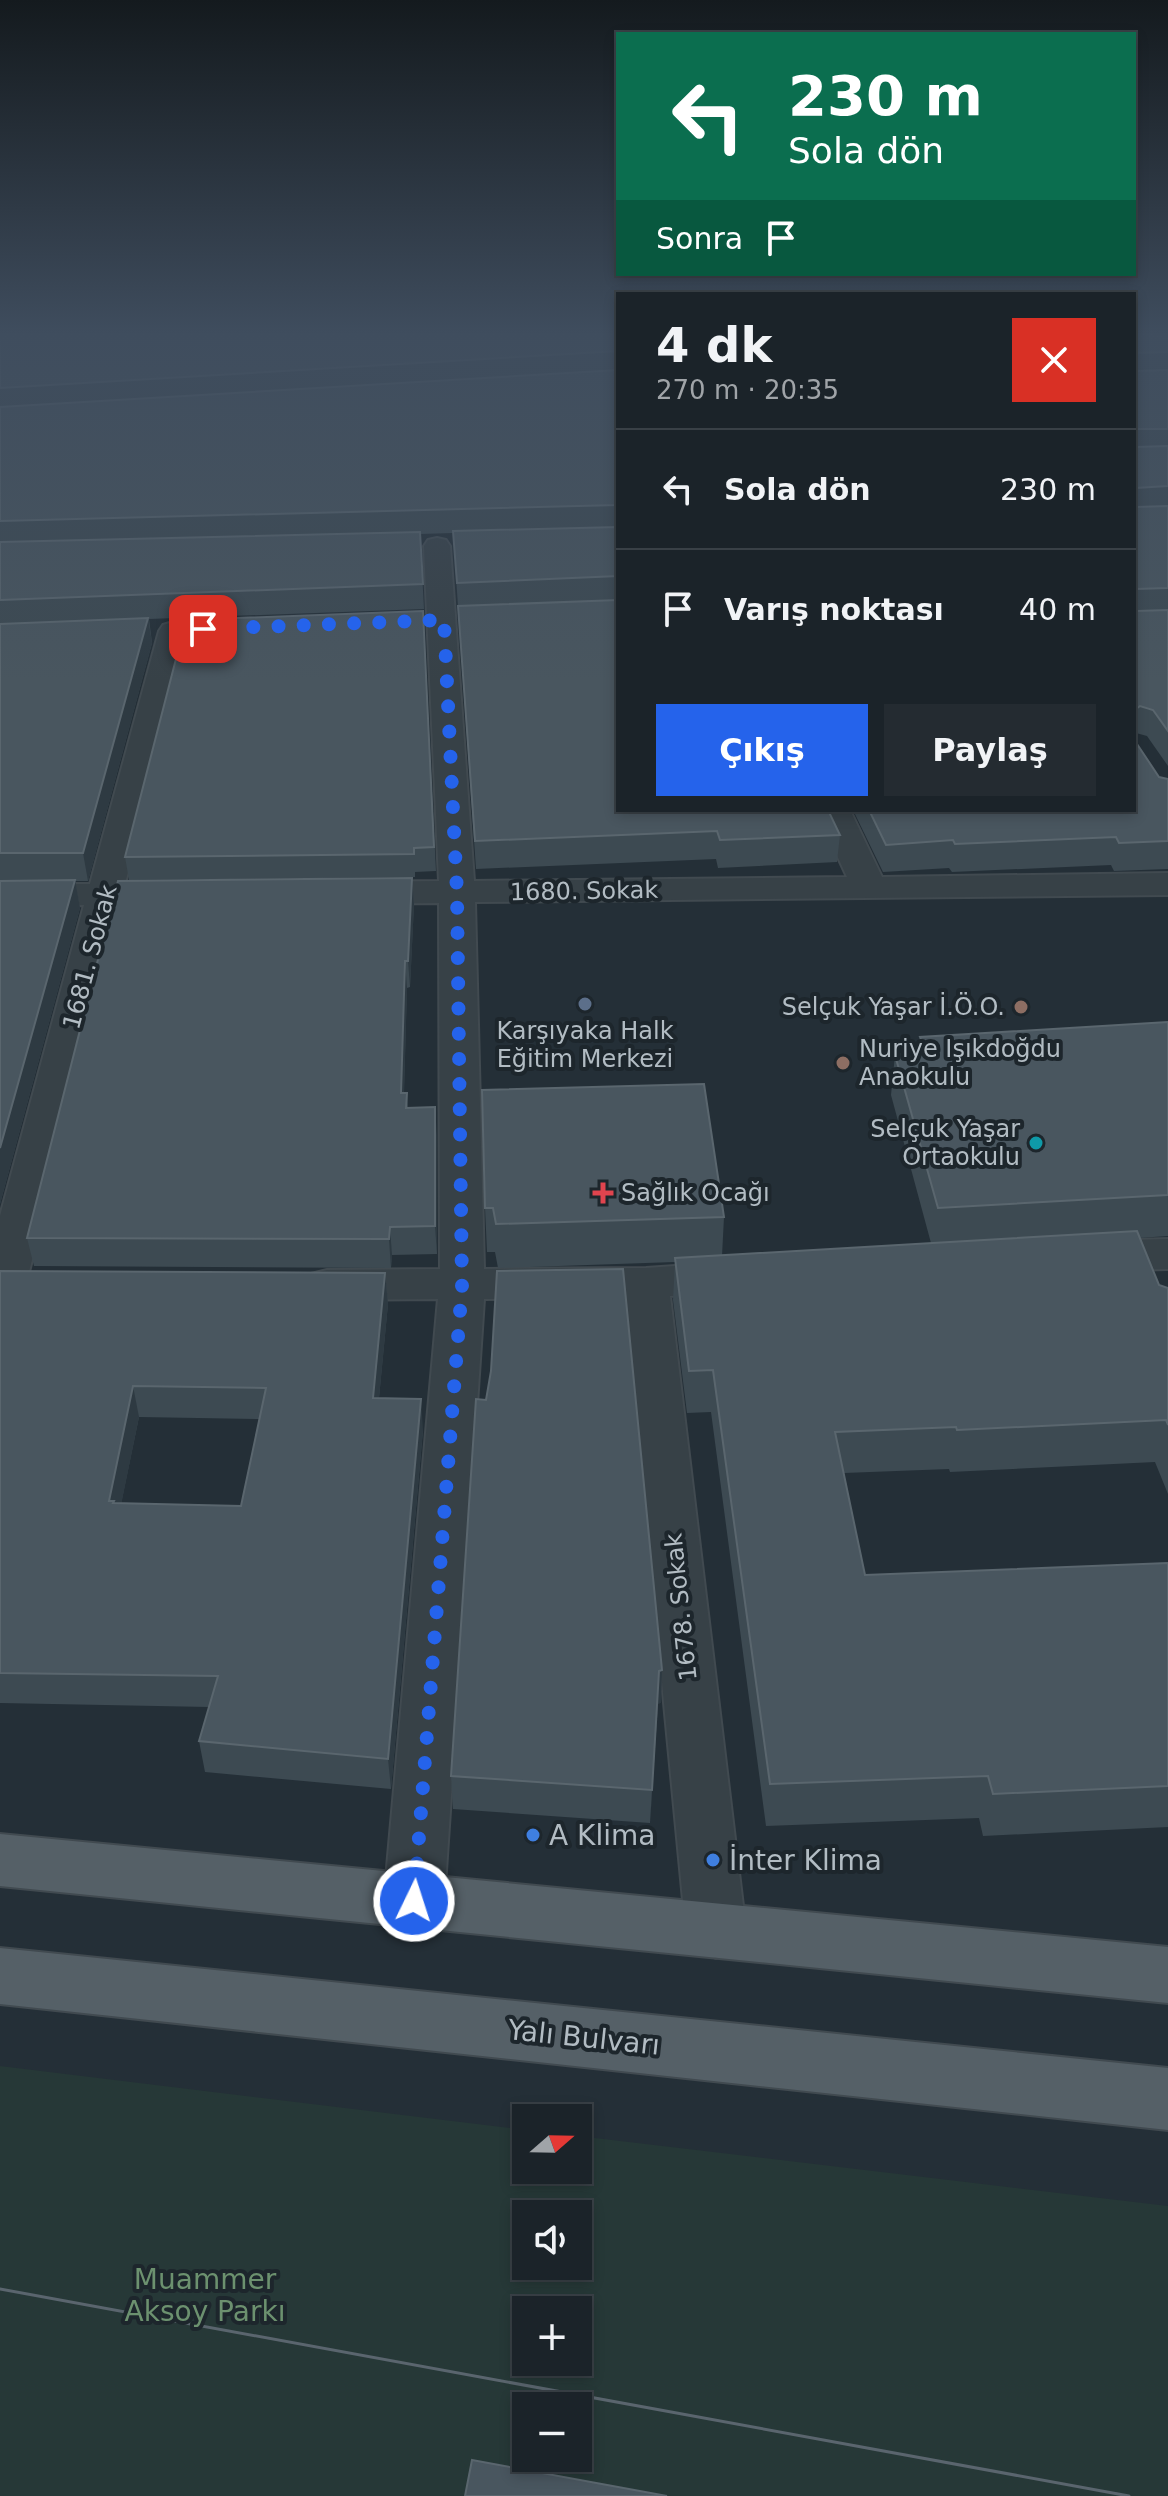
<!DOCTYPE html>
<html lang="tr">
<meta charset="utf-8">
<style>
:root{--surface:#1b2329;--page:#242b31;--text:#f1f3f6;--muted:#a0a4a8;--line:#394046;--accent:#2563eb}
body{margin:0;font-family:"DejaVu Sans",sans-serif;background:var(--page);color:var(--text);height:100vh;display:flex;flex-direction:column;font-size:30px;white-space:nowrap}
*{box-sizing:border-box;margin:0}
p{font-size:26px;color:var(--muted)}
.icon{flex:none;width:44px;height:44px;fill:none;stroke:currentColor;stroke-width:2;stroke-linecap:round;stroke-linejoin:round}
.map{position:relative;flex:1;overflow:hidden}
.details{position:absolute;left:616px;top:292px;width:520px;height:520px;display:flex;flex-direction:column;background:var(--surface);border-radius:0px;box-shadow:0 4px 12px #0003,0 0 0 2px var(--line)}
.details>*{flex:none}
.top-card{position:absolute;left:616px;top:32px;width:520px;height:244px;border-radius:0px;box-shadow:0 4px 12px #0003,0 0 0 2px var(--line);background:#0b6e4f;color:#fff;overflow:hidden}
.needle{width:52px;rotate:70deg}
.controls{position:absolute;left:512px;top:2104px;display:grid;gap:16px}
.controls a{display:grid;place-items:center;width:80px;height:80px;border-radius:0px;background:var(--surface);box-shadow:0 4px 12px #0003,0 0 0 2px var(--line);font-size:40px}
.pin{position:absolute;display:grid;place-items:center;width:68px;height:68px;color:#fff;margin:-34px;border-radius:16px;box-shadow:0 4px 12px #0006}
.me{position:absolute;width:88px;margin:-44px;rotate:4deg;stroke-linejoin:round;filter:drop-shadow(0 0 6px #0008)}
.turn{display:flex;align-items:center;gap:28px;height:168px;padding:0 40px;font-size:36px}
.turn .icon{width:104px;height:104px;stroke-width:2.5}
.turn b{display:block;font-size:56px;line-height:68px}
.then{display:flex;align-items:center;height:76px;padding:0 40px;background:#0003;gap:16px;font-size:30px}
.round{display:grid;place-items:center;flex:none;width:84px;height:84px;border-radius:0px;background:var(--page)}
.summary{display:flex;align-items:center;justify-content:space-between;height:136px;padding:0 40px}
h1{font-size:48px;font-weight:800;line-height:60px}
.cta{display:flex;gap:16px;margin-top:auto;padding:16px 40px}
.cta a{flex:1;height:92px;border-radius:0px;background:var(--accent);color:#fff;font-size:32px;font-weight:800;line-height:92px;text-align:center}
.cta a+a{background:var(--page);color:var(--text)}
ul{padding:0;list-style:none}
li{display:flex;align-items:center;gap:24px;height:120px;padding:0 40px;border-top:2px solid var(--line)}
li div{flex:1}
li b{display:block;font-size:30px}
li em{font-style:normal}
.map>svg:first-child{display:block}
</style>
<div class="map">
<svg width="1168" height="2496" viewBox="0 0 1168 2496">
<rect width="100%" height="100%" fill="#242f37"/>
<path fill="#263837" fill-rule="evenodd" d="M0,2066L526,2130V2170H578V2136L1168,2206V2496H0ZM526,2214H578V2266H526ZM526,2310H578V2362H526ZM526,2406H578V2458H526Z"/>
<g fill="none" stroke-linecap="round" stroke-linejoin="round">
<defs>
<g id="minor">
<polygon points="437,538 446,540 450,546 474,881 847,877 816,810 850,810 882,877 1168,873 1168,895 475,902 484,1269 646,1268 734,1262 750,1266 756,1277 750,1288 734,1292 670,1296 746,1931 737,1950 716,1958 695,1950 686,1931 625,1298 484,1299 444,1901 435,1920 414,1928 393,1920 384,1901 438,1299 327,1300 311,1296 305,1285 311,1274 327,1270 440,1269 439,903 354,904 342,900 336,893 342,886 354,882 439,881 424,546 428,540"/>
<polygon points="173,622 183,625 187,631 125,884 174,883 186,887 192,894 186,901 174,905 120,905 26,1284 20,1295 0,1298 0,1216 84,905 0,906 0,884 90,884 159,631 163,625"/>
<polygon points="1168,1239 1168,1269 1087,1271 1071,1266 1065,1256 1071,1246 1087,1241"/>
</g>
<g id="major">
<polygon points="0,1834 1168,1947 1168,2003 0,1886"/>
<polygon points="0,1948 1168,2068 1168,2130 0,2004"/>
</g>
</defs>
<use href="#minor" stroke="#414a50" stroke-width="4"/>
<use href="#major" stroke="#414a50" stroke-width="4"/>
<use href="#minor" fill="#374147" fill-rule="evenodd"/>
<use href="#major" fill="#556067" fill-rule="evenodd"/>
<polyline stroke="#5a656e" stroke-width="3" points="0,2289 1129,2496"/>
</g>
<g fill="#3d4a52" fill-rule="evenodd">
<polygon points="0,332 618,332 618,810 840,835 837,862 718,868 716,859 476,869 453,533 420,534 424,609 149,619 152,643 88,881 75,881 80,908 0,1204"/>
<polygon points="1134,332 1168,332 1168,766 1147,736 1136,733 1137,744 1159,777 1168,779 1168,869 1114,871 1111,865 952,872 949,868 883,872 853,810 1134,810"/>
<polygon points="423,611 436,871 415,872 415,877 129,880 125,857"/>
<polygon points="412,878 414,904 410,987 407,988 404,1093 407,1093 408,1108 437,1135 437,1254 392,1255 391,1268 34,1266 27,1238"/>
<polygon points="1168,1022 1168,1236 1139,1238 1159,1285 1168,1288 1168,1494 1155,1462 950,1472 949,1469 844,1473 865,1575 1168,1563 1168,1827 983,1836 979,1818 766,1826 711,1412 687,1413 673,1300 675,1262 498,1268 495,1252 487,1252 485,1208 724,1217 722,1256 931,1243 891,1095 895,1055 918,1051 920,1037"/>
<path d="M0,1271L385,1273L388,1304L379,1398L423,1430L391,1789L205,1772L199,1741L209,1707L0,1703ZM139,1417L260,1419L241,1506L121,1504Z"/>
<polygon points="661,1703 658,1704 650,1823 453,1809 451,1776"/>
</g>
<g fill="#2e3a42">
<polygon points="148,618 152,643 88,881 83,853"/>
<polygon points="412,878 414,904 410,987 408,961"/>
<polygon points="75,880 80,908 0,1204 0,1148"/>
<polygon points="405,961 407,988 403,1121 401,1093"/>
<polygon points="435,1107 437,1135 437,1254 435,1226"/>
<polygon points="390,1227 392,1255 391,1268 389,1239"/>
<polygon points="385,1273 388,1304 376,1429 373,1398"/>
<polygon points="133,1386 139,1417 118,1520 109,1501"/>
<polygon points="421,1399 423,1430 391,1789 388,1759"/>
<polygon points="662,1670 661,1703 658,1704 650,1823 659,1671"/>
</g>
<g fill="#49565f" stroke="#5a666e" stroke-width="2" fill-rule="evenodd">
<polygon points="0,332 618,332 618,351 0,388"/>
<polygon points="1134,332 1168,338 1168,352 1135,353 1136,371 1168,370 1168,429 1136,429 1136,447 1168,446 1168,486 1136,488 1136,507 1168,506 1168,588 1136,589 1137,611 1168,610 1168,731 1153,710 1140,706 1136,709 1137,744 1159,777 1168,779 1168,841 1119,843 1116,837 955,844 953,840 886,845 869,810 1134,810"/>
<polygon points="618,370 618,505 0,521 0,407"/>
<polygon points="618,527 618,576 457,583 453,531"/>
<polygon points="420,532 423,584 0,600 0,542"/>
<polygon points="618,600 618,810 828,810 840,835 720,840 717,831 475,841 458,606"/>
<polygon points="423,611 434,847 414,848 414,854 125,857 186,620"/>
<polygon points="148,618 83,853 0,853 0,624"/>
<polygon points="412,878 408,961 405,961 401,1093 407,1093 406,1108 435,1107 435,1226 390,1227 389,1239 27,1238 118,881"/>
<polygon points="75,880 0,1148 0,881"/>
<polygon points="1168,1022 1168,1195 938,1208 895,1055 925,1050 920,1037"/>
<polygon points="704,1084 724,1217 496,1224 493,1208 485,1208 482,1090"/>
<polygon points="1137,1231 1159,1285 1168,1288 1168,1425 1166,1420 957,1430 956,1427 835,1432 865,1575 1168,1563 1168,1786 993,1794 988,1776 770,1784 713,1370 689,1371 675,1258"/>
<polygon points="623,1269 662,1670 659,1671 652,1790 451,1776 476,1399 486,1400 491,1371 497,1271"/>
<path d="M0,1271L385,1273L373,1398L421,1399L388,1759L199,1741L218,1676L0,1673ZM133,1386L266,1388L241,1506L113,1503L114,1501H109Z"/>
<polygon points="472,2460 667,2496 465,2496"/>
</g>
<linearGradient id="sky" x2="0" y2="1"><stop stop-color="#141a1e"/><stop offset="0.49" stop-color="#3f4d5e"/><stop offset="1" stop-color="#3f4d5e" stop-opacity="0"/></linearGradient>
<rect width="1168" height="681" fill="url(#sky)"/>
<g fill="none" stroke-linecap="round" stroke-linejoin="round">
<polyline stroke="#2563eb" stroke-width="14" stroke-dasharray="0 25.2" points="203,629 444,620 457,893 462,1286 414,1901"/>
</g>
<circle fill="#5c6f8a" stroke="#1d262c" stroke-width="3" cx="585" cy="1004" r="8"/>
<g fill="#8d6e63" stroke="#1d262c" stroke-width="3">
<circle cx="1021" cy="1007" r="8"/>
<circle cx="843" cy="1063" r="8"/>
</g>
<circle fill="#0f9aa8" stroke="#1d262c" stroke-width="3" cx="1036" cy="1143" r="8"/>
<path fill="#e0444e" stroke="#1d262c" stroke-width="3" d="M599 1181h8v8h8v8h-8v8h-8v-8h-8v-8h8z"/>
<g fill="#3f7fe0" stroke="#1d262c" stroke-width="3">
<circle cx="533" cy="1835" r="8"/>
<circle cx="713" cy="1860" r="8"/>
</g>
<g text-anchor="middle" stroke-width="8" stroke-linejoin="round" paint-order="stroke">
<g font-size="24" fill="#b2bcc3" stroke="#1d262c">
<text transform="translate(584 891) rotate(-1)" y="8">1680. Sokak</text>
<text transform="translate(90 957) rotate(-75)" y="8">1681. Sokak</text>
<text transform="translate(681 1607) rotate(-96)" y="8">1678. Sokak</text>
</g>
<g font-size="24" fill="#b2bcc3" stroke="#1d262c" text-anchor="end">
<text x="1005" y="1015">Selçuk Yaşar İ.Ö.O.</text>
<text x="585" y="1039" text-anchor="middle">Karşıyaka Halk<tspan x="585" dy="28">Eğitim Merkezi</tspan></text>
<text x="859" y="1057" text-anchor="start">Nuriye Işıkdoğdu<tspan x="859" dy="28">Anaokulu</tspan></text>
<text x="1020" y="1137">Selçuk Yaşar<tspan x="1020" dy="28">Ortaokulu</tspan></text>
<text x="621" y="1201" text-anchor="start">Sağlık Ocağı</text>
</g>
<g font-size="28" fill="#b2bcc3" stroke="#1d262c" text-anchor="start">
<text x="549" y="1845">A Klima</text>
<text x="729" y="1870">İnter Klima</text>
</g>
<g font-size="28" fill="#b2bcc3" stroke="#1d262c">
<text transform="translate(584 2037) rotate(6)" y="10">Yalı Bulvarı</text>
</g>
<g font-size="28" fill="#6c916f" stroke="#1d262c">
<text x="205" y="2289">Muammer<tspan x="205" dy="32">Aksoy Parkı</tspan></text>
</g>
</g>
</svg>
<div class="controls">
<a><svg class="needle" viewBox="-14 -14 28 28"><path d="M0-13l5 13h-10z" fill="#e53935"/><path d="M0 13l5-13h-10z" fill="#a0a4a8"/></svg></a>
<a><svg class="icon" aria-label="sound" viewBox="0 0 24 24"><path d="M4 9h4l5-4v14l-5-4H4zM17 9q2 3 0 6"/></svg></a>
<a>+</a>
<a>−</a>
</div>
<div class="pin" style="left:203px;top:629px;background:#d93025"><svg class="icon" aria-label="arrive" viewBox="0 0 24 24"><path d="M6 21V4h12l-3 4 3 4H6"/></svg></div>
<svg class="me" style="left:414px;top:1901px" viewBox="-20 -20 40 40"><circle r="17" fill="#2563eb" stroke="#fff" stroke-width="3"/><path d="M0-11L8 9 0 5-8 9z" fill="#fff"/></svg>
<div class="top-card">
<div class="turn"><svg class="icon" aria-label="left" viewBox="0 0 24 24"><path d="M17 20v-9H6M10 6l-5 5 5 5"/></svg><div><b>230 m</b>Sola dön</div></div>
<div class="then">Sonra<svg class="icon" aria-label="arrive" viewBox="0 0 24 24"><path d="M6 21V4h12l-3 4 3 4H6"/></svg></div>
</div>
<section class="details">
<div class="summary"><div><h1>4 dk</h1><p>270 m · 20:35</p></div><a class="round" style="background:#d93025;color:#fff"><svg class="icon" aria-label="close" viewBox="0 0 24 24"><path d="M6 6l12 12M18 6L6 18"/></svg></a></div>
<ul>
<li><svg class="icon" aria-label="left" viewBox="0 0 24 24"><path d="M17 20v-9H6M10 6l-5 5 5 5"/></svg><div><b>Sola dön</b></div><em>230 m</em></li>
<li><svg class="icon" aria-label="arrive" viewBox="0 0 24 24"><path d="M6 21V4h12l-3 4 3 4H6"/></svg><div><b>Varış noktası</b></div><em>40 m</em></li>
</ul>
<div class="cta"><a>Çıkış</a><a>Paylaş</a></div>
</section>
</div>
